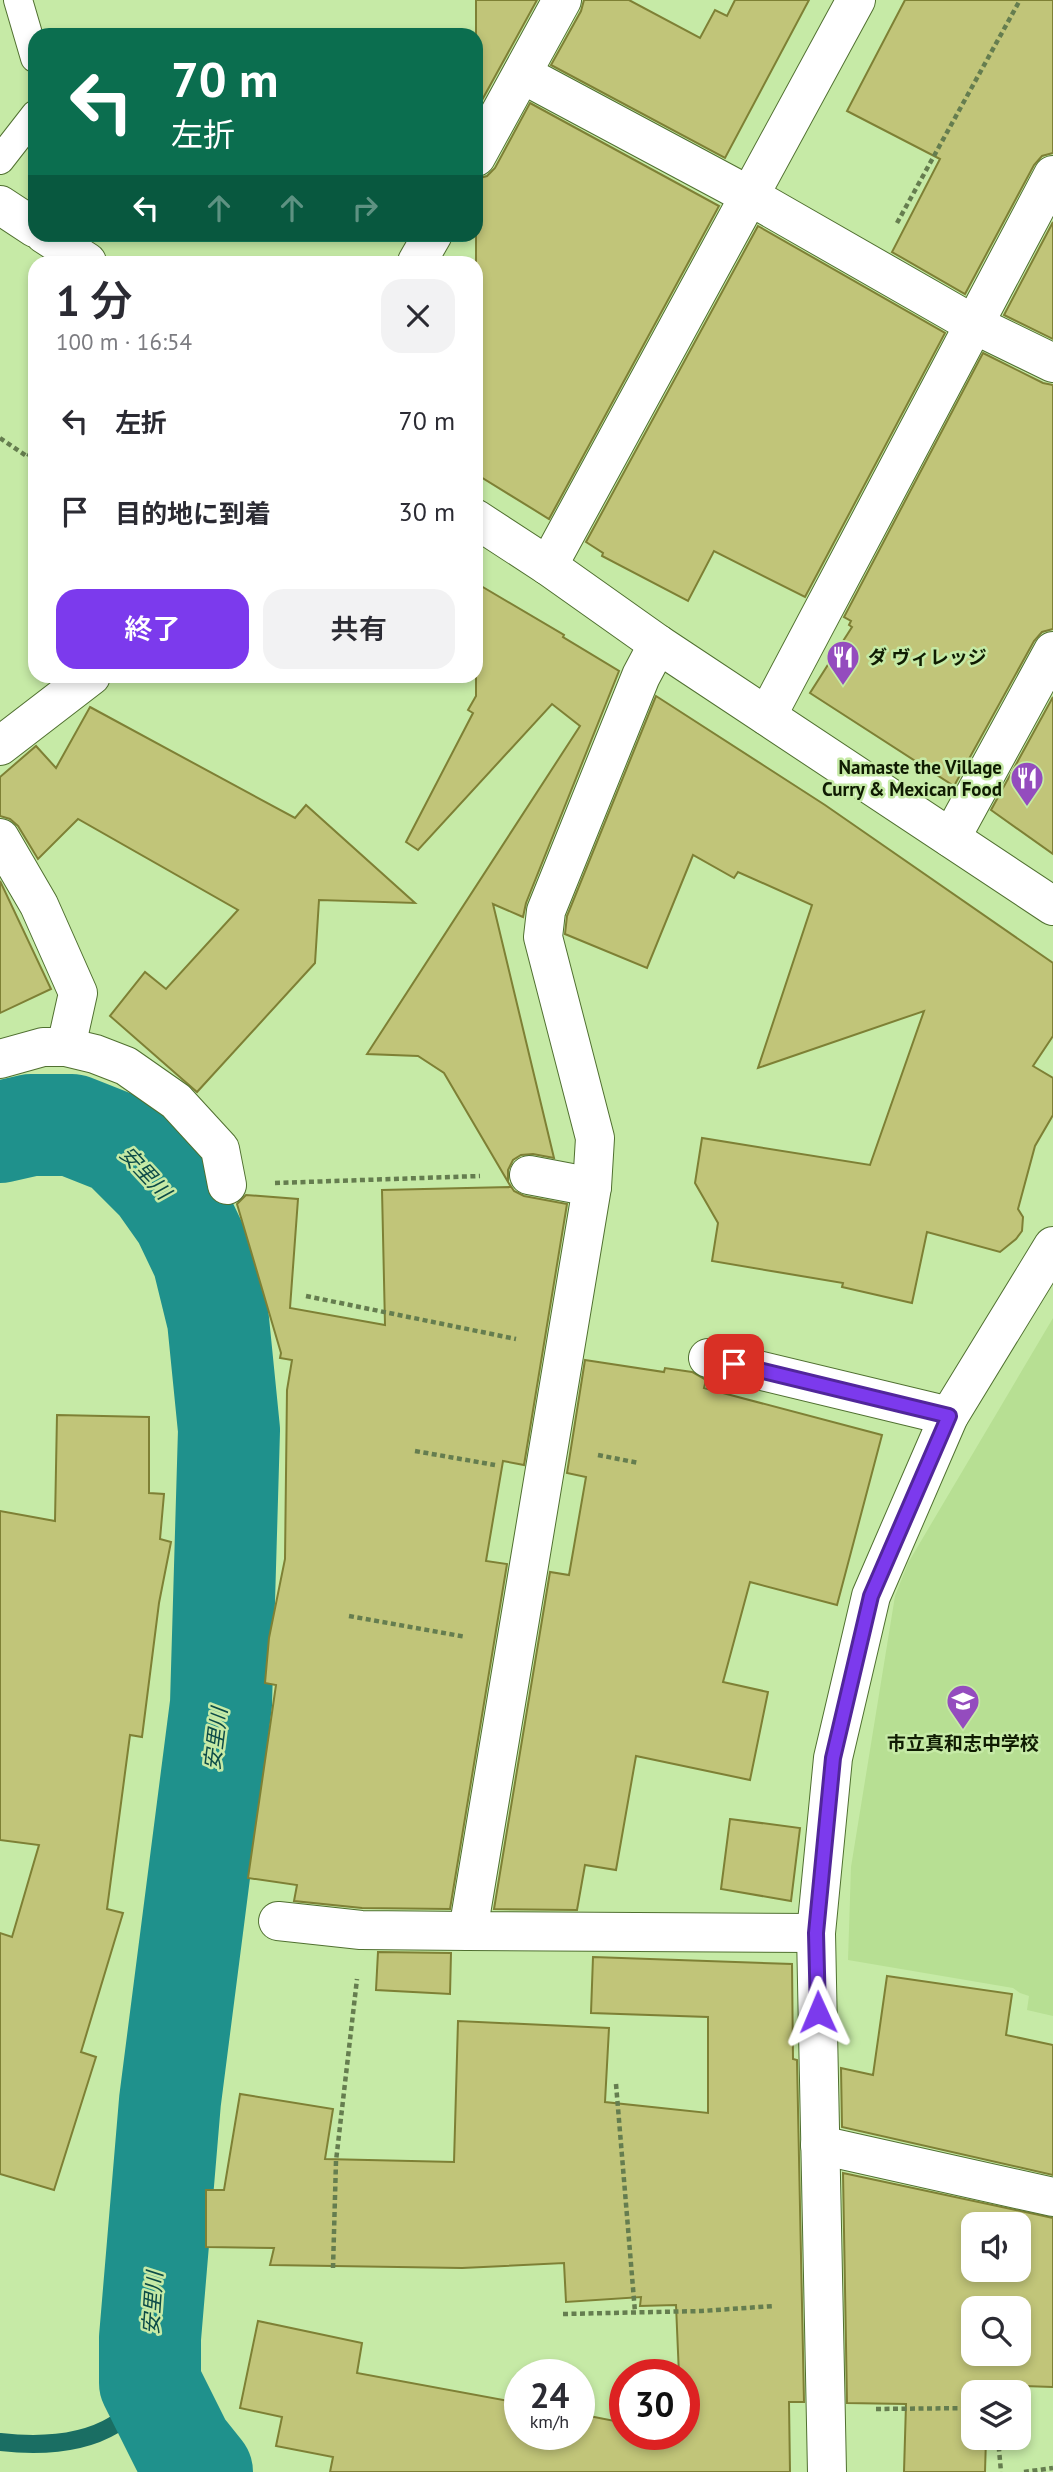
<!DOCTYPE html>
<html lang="ja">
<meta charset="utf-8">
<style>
:root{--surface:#fff;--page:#f2f2f3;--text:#2b2b33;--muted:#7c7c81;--accent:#7c3aed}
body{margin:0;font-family:"PT Sans","Noto Sans JP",sans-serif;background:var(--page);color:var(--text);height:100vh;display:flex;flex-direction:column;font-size:26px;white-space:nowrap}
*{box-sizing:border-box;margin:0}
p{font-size:23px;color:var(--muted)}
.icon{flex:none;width:38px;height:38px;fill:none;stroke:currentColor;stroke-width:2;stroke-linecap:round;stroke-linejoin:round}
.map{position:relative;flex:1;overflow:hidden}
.drawer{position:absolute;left:28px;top:256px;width:455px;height:427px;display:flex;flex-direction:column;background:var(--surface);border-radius:21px;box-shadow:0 4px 10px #0003}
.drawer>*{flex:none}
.hud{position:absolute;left:28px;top:28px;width:455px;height:214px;border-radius:21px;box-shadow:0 4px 10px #0003;background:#0b6e4f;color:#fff;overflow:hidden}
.buttons{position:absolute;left:961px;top:2212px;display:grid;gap:14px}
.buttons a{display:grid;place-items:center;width:70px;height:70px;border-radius:14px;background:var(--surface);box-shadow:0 4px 10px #0003;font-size:35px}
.speed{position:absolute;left:504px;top:2359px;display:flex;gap:14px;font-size:35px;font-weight:700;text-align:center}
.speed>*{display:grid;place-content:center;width:91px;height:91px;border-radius:50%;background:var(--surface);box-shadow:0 4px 10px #0003;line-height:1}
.speed small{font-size:18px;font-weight:400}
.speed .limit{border:10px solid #d22;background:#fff;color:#111}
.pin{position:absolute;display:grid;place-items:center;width:60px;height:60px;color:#fff;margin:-30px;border-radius:14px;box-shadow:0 4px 10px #0006}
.me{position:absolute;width:77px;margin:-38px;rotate:359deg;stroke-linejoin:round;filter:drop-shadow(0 0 5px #0008)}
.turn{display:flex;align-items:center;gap:24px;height:147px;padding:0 28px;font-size:32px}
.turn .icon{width:91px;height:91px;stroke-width:2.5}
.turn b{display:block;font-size:49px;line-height:60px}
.lanes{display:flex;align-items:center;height:66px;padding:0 28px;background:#0003;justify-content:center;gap:35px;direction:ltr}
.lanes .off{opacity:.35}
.round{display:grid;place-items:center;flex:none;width:74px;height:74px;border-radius:21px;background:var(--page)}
.summary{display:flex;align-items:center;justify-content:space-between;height:119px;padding:0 28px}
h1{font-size:42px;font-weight:600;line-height:52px}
.action{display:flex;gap:14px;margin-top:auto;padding:14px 28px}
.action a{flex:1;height:80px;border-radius:21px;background:var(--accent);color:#fff;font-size:28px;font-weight:600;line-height:80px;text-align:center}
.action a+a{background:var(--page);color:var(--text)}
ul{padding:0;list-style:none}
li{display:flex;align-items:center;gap:21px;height:91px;padding:0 28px}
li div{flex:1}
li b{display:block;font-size:26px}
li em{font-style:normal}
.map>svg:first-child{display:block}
</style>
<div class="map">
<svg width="1053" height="2472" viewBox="0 0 1053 2472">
<rect width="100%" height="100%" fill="#c6eaa6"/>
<polygon fill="#b7df93" points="1053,1318 1053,2016 1027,2010 1029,1996 1020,1993 1013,1988 848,1960 851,1867 895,1596 908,1563"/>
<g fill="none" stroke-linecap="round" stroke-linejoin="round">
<path stroke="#1a6e63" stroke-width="18" d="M0,2442C37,2446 81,2445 114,2425C126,2417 141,2394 150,2383"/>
<polyline stroke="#1f918c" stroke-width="102" points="0,1132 31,1125 72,1125 120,1144 159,1183 183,1217 203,1259 218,1320 229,1430 221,1704 170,2101 150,2338 150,2383 182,2447 202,2472"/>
</g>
<g fill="#c1c579" stroke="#7e8035" stroke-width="2" fill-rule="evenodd">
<polygon points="476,0 537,0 476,111"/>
<polygon points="584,0 629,0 700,38 715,10 727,16 735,0 809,0 725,158 551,65 581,11"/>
<polygon points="905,0 1053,0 1053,153 1042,156 1034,165 965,294 892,252 940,159 847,111"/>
<polygon points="530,103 719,206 549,519 476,474 476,179 487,176 495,168"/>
<polygon points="1053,222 1053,339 1004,315"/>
<polygon points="758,226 945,333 805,597 714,551 688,601 602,556 603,553 586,542"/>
<polygon points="983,353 1043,383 1053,385 1053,629 1042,632 1034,641 954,786 810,693 852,627 849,625 851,621 844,617"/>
<polygon points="476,583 564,635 563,637 619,671 526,903 523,917 493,904 554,1158 533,1154 521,1155 513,1160 508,1170 508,1182 514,1191 524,1196 567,1204 524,1465 503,1461 486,1561 507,1564 450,1909 362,1908 294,1901 297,1885 248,1878 276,1685 265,1683 269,1638 285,1559 287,1390 292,1360 280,1358 281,1353 237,1204 246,1195 298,1199 290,1308 385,1325 382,1190 511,1187 444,1073 418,1056 367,1054 580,726 552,704 418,850 406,842 473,713 468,710 476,696"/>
<polygon points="656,696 825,805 1053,963 1053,1036 1033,1066 1053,1078 1053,1115 1035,1146 1018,1209 1023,1217 1022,1231 1016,1239 1000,1252 927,1232 912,1303 842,1287 843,1283 712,1261 718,1223 695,1183 702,1138 870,1165 924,1011 758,1068 812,905 738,872 734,878 693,855 647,968 565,934 567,916"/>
<polygon points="1053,697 1053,854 991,810"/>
<polygon points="90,707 295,818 306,805 415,903 319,900 315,963 197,1092 110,1016 145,972 166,989 238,910 78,819 38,859 18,826 10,819 0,816 0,777 36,746 56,768"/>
<polygon points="0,881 51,989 0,1013"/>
<polygon points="585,1360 664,1372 665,1368 692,1372 706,1380 704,1388 882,1435 837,1605 750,1582 723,1682 768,1692 750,1780 636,1756 616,1870 585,1865 577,1910 494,1909 550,1572 569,1575 586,1477 567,1473"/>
<polygon points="57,1415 149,1417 149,1493 164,1494 160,1539 171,1542 159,1603 142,1737 130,1735 107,1909 123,1913 81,2052 96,2057 54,2190 0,2174 0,1933 12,1937 39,1845 0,1840 0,1511 55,1521"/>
<polygon points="730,1819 800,1828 791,1901 721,1889"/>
<polygon points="378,1952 451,1953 450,1994 376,1990"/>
<polygon points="593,1957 792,1964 793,2059 797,2060 804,2402 789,2402 790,2472 330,2472 333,2457 276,2446 282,2417 240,2408 258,2321 362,2343 357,2373 520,2403 520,2434 579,2434 579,2414 625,2423 625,2434 684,2434 684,2375 679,2375 676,2305 640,2306 641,2297 566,2302 564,2263 462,2268 270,2265 274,2248 206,2247 206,2190 224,2190 240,2094 333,2109 325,2159 454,2162 458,2021 609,2028 605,2102 708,2113 708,2017 591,2013"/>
<polygon points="887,1976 1012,1994 1006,2035 1053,2045 1053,2175 842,2127 841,2068 873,2075"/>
<path d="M843,2173L1053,2218V2387L993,2385V2388H987V2392H973V2438H986L985,2472H904L906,2404L847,2403ZM973,2224H1018V2270H973ZM973,2308H1018V2354H973Z"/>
</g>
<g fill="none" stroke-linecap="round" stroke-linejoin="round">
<defs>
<g id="lane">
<polyline points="18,0 35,58"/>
<polyline points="0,160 35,115"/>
</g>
<g id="street">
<polyline points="522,74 748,195 975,325 1053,363"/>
<polyline points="476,157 562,0"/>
<polyline points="417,262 433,234"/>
<polyline points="548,566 856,0"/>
<polyline points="658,644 641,676 546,911 543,937 595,1138 592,1187 468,1931 816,1933"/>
<polyline points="767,716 1053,175"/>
<polyline points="0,746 91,676"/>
<polyline points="0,838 39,905 78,993 66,1047"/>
<polyline points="951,838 1053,651"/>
<polyline points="0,1059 43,1047 66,1047 95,1054 126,1066 176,1101 220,1149 227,1185"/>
<polyline points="529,1175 592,1187"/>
<polyline points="708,1358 949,1416"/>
<polyline points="278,1921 361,1930 468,1931"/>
<polyline points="820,2145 1053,2197"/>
<polyline points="827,2472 816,1933 833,1758 871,1596 949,1416 1053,1246"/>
</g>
<g id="secondary">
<polyline points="0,205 35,228"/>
<polyline points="44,234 87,262"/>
<polyline points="476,519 548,566 658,644 1053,906"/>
</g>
</defs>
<use href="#lane" stroke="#507030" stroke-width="30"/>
<use href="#street" stroke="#507030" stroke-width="40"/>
<use href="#secondary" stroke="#507030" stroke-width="40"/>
<g stroke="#657d4f" stroke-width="4.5" stroke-dasharray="5 3.5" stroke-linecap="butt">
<polyline points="897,223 1020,0"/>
<polyline points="0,438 28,457 35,445"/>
<polyline points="275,1183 480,1176"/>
<polyline points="306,1296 516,1339"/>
<polyline points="415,1451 495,1465"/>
<polyline points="598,1455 639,1463"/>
<polyline points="349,1616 466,1637"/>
<polyline points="616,2084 635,2312"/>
<polyline points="333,2268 336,2161 357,1979"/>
<polyline points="563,2314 702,2311 774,2306"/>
<polyline points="876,2409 973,2408"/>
<polyline points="998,2438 1001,2472"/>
<polyline points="1024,2472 1053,2468"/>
</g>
<use href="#lane" stroke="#fff" stroke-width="28"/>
<use href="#street" stroke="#fff" stroke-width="38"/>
<use href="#secondary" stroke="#fff" stroke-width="38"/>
</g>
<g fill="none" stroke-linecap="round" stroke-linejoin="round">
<defs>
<polyline id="route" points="734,1364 949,1416 871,1596 833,1758 816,1933 818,2012"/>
</defs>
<use href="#route" stroke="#51269a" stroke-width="18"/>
<use href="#route" stroke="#7c3aed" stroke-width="12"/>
</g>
<defs>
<symbol id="restaurant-pin" viewBox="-11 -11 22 30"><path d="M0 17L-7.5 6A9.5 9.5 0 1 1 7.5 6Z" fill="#944cbe" stroke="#c6eaa6"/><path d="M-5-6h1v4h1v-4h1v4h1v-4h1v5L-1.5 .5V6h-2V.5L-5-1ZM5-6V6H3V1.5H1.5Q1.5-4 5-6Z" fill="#fff"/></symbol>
<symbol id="school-pin" viewBox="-11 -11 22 30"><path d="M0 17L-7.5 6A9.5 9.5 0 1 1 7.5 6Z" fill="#944cbe" stroke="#c6eaa6"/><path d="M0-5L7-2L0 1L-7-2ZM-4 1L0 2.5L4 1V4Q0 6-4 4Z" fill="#fff"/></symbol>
</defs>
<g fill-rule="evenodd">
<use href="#restaurant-pin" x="824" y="638" width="38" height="52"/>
<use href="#restaurant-pin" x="1008" y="759" width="38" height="52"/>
<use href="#school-pin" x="944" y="1682" width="38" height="52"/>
</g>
<g text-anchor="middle" stroke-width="5" stroke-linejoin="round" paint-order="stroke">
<g font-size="19" font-weight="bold" fill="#0f1b02" stroke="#c6eaa6" text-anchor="start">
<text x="868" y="664">ダ ヴィレッジ</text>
<text x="1002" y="774" text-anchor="end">Namaste the Village<tspan x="1002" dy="22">Curry &amp; Mexican Food</tspan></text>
<text x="963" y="1750" text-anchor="middle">市立真和志中学校</text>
</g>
<g font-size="21" font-style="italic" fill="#0c4b48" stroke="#c6eaa6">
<text transform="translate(145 1173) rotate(47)" y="7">安里川</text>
<text transform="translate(216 1739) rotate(-83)" y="7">安里川</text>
<text transform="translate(153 2303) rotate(-86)" y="7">安里川</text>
</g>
</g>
</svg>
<div class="buttons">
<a><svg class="icon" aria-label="sound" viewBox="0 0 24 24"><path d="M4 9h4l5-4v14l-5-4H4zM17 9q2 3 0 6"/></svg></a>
<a><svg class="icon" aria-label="search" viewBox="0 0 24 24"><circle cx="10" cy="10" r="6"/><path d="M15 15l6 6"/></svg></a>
<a><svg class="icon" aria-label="layers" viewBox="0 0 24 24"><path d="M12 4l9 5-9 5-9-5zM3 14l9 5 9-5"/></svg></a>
</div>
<div class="speed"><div>24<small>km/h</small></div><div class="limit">30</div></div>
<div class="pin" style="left:734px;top:1364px;background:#d93025"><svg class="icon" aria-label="arrive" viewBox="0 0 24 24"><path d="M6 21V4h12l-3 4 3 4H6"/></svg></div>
<svg class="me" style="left:818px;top:2012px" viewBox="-20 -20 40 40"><path d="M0-17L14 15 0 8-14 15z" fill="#7c3aed" stroke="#fff" stroke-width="4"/></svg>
<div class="hud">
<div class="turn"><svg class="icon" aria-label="left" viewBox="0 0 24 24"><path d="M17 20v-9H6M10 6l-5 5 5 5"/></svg><div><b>70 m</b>左折</div></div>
<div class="lanes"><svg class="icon" aria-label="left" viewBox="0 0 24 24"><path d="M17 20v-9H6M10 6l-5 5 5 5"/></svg><svg class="icon off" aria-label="ahead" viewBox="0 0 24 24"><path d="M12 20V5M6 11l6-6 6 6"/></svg><svg class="icon off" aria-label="ahead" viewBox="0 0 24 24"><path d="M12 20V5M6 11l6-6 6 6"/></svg><svg class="icon off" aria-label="right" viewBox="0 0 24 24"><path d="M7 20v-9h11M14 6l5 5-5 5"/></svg></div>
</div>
<section class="drawer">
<div class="summary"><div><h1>1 分</h1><p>100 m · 16:54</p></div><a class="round"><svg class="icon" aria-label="close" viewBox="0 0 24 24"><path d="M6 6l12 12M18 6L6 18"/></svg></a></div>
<ul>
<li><svg class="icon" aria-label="left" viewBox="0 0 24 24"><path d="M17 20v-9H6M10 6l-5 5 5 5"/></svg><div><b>左折</b></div><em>70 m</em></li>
<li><svg class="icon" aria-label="arrive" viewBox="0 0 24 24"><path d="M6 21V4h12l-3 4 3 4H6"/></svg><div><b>目的地に到着</b></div><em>30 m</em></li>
</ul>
<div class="action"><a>終了</a><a>共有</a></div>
</section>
</div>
